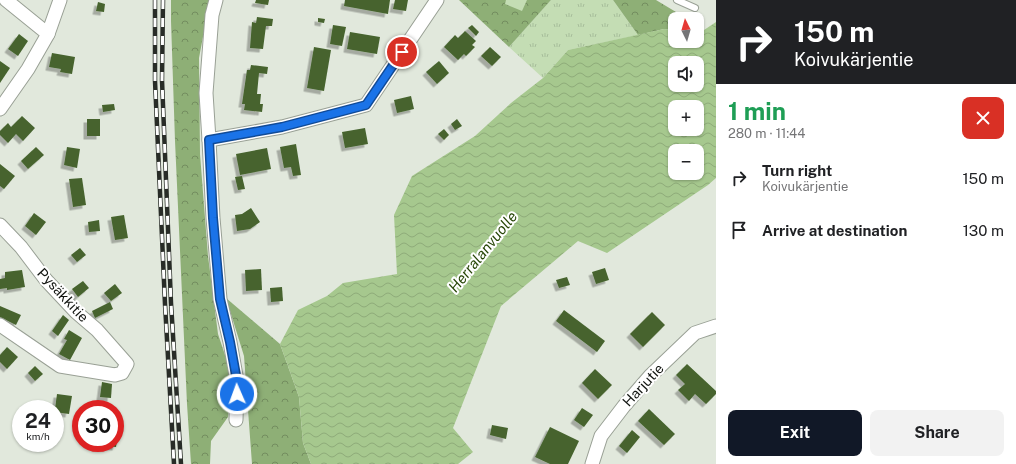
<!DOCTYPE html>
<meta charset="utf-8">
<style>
:root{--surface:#fff;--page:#f2f2f2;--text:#202124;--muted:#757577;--accent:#111827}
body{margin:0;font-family:"Public Sans",sans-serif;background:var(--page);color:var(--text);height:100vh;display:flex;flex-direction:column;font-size:15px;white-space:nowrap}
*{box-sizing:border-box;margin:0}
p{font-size:13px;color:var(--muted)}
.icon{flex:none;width:22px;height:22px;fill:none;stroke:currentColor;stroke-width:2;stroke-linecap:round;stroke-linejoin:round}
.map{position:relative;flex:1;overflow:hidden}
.sheet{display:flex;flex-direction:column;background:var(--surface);width:300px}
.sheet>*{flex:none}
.hud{background:#202124;color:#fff;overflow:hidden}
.needle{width:26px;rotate:355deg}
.tools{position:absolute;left:668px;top:12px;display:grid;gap:8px}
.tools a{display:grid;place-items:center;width:36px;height:36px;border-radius:8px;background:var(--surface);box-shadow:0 1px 3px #0004;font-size:20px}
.speed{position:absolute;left:12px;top:400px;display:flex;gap:8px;font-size:20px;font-weight:700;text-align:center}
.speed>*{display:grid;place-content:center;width:52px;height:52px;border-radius:50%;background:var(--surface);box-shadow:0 1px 3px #0004;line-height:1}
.speed small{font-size:10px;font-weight:400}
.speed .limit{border:6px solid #d22;background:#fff;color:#111}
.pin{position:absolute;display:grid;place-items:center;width:34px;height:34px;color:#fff;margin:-17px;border:2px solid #fff;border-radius:50%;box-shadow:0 1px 4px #0007}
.me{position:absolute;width:44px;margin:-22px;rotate:358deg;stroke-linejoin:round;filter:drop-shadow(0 0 3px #0008)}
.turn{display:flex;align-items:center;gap:14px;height:84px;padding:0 12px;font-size:18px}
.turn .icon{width:52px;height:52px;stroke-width:2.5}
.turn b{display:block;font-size:28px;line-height:34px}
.round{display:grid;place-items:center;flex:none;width:42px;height:42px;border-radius:8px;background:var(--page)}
.summary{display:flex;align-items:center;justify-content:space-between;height:68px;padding:0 12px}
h1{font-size:24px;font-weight:700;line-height:30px;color:#1e9e55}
.cta{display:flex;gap:8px;margin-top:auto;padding:8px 12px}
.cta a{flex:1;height:46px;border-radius:8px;background:var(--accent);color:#fff;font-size:16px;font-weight:700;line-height:46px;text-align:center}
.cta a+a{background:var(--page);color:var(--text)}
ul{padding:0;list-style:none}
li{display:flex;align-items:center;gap:12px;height:52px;padding:0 12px}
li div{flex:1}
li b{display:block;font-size:15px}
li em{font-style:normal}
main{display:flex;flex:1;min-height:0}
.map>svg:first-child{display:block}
</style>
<main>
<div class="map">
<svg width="716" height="464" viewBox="0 0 716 464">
<defs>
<pattern id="grass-tufts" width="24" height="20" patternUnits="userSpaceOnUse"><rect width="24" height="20" fill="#c4ddb4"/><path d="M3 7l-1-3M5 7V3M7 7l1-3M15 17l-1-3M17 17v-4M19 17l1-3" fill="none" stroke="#a7bd9a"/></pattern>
<pattern id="forest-crowns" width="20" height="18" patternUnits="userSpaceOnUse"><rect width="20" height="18" fill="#8eaf76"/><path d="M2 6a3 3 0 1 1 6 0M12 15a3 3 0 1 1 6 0" fill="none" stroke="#738d5f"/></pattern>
<pattern id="water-waves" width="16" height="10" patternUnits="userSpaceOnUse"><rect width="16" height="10" fill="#a6c88e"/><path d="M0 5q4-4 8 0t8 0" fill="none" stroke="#8eab79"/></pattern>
<filter id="shadow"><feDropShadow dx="-3.5" dy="3.5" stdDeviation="0" flood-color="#0004"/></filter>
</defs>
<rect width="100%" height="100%" fill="#e1e8dc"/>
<polygon fill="url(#grass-tufts)" points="551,0 613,0 638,35 568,50 543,78 509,47"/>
<g fill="url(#forest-crowns)">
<polygon points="171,0 210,0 199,58 200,154 208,256 218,334 228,364 230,395 228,417 211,441 210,464 191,464 187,404 175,141 171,21"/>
<polygon points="459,0 551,0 509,47"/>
<polygon points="613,0 656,0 676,12 685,19 675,19 675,30 664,29 638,35"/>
<polygon points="226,298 280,344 299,397 303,443 311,464 252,464 244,356"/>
</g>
<polygon fill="#c4ddb4" points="506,0 527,0 522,11 505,4"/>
<path fill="url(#water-waves)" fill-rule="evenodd" d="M716,22V178L708,185L607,253L578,241L501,306L453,428L473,452L458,464H311L303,443L299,397L280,344L298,310L327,296L343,283L397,274L394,215L412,176L475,136L511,103L543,78L568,50L664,29L675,30V41H697V32H701ZM675,63H697V85H675ZM675,107H697V129H675ZM675,151H697V173H675Z"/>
<g fill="#46642e" filter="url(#shadow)">
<polygon points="256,0 269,0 268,5 255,3"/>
<polygon points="345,0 390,0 388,14 344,6"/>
<polygon points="395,0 408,0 406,11 393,9"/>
<polygon points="98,2 105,4 104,12 96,11"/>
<polygon points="257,17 273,19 272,26 266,26 263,49 250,48 252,22 256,23"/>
<polygon points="318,18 325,19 324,23 318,22"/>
<polygon points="333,25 346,27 342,46 330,44"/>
<polygon points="472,25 479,32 476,36 468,28"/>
<polygon points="465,31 476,41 472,45 475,47 466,56 464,54 458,60 444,47 455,35 458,38"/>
<polygon points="350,32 380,37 377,54 347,49"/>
<polygon points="19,34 28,41 18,56 8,49"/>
<polygon points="314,47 331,50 324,91 307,88"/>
<polygon points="490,47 501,57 492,66 481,56"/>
<polygon points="52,53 75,57 72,74 60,72 61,69 49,67"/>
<polygon points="0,61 10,68 0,83"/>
<polygon points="439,61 449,73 437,84 426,72"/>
<polygon points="251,65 268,67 267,74 259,73 257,94 261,94 260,104 263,104 262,112 244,110 245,104 242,104 247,70 250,70"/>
<polygon points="411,96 414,109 397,113 394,100"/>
<polygon points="114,104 115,110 103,112 102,105"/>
<polygon points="22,116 35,128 23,141 16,134 8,143 0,135 0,131 8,123 11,127"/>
<rect x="87" y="119" width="13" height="17"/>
<polygon points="457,119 462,126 455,130 451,124"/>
<polygon points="365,128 368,144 345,148 342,132"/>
<polygon points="444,129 449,135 444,140 438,134"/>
<polygon points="296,144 301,175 293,176 291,167 284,168 280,147"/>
<polygon points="36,147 44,155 28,169 21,161"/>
<polygon points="67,147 80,149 77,168 64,165"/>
<polygon points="267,148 271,169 240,175 236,154"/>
<polygon points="0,164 15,176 4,189 0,186"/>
<polygon points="242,176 245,189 238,190 235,177"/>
<polygon points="82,178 86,205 73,207 69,179"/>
<polygon points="251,208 260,222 250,229 237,231 235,215 242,214"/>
<polygon points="34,213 46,222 36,235 25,226"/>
<polygon points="124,215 128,238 115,240 111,217"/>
<polygon points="99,220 100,231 89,232 88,222"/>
<polygon points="80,248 86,255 77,262 71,255"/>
<polygon points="605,268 609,280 596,284 592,272"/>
<polygon points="261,269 262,290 246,291 245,270"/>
<polygon points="22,270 25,287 7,290 7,288 0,289 0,279 5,278 5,272"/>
<polygon points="567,277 570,285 559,288 556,280"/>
<polygon points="83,281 89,288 78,297 72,289"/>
<polygon points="115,284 122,293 111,301 104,293"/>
<polygon points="282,287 283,301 271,302 270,288"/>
<polygon points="110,302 113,309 95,318 92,311"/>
<polygon points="0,306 21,315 16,325 0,317"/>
<polygon points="564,310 605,341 597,352 556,321"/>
<polygon points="652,312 665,325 643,347 630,334"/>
<polygon points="63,315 69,320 58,336 52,331"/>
<polygon points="69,330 82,338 70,360 59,354 67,340 64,339"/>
<polygon points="7,347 18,357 7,369 0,362 0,355"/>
<polygon points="687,364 716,391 716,394 706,404 695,394 689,401 678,390 685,384 676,375"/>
<polygon points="35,366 43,374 35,381 28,373"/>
<polygon points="595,369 612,385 598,399 582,383"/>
<polygon points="102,382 112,384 111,398 100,397"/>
<polygon points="57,394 72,396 69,414 55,412 55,409"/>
<polygon points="582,408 593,415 584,427 574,420"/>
<polygon points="649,409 675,434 664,445 638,421"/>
<polygon points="115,425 119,426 116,447 93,444 93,443 115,443"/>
<polygon points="492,425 508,428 506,439 490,435"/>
<polygon points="550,427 579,441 568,464 550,464 535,457"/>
<polygon points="632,430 640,437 627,453 619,446"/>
</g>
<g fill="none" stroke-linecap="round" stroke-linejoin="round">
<defs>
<polyline id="service" points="677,0 695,8"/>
<g id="minor">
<polyline points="216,0 212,15 206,93 209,140 213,218 220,299 230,342 237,381 236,420"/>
<polyline points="48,34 60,0"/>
<polyline points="0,109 28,69 48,34 6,0"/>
<polyline points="209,140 282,127 366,105 437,0"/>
<polyline points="0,225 21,247 46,280 76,312 97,330 127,364 122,373 115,375 60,366 0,325"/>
<polyline points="592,464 601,436 624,406 650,376 695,333 716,326"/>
</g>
</defs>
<use href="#service" stroke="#99a095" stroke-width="8"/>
<use href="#minor" stroke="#99a095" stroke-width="15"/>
<use href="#service" stroke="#fff" stroke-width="6"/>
<use href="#minor" stroke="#fff" stroke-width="13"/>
<defs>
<g id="rail">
<polyline points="155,0 155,81 165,304 174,464"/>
<polyline points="163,0 162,80 171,303 181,464"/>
</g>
</defs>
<use href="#rail" stroke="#282c27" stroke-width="4.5"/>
<use href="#rail" stroke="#fff" stroke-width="3" stroke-dasharray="9" stroke-linecap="butt"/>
</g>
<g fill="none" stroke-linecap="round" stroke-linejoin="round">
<defs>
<polyline id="route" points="237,394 237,381 230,342 220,299 213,218 209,140 282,127 366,105 402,52"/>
</defs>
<use href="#route" stroke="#114b97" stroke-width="10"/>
<use href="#route" stroke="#1a73e8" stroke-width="7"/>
</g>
<g text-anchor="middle" stroke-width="4" stroke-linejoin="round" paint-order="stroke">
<g font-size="14" fill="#111410" stroke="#fff">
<text transform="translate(63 295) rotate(47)" y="5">Pysäkkitie</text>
<text transform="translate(643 385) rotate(-47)" y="5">Harjutie</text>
</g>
<g font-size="15" font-style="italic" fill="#274607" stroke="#fff">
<text transform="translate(483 252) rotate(-51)" y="5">Herralanvuolle</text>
</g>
</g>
</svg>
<div class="tools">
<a><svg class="needle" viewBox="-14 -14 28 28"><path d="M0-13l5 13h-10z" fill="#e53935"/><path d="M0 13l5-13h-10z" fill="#757577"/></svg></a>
<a><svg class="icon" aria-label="sound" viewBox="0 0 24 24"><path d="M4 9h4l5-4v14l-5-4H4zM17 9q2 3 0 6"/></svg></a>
<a>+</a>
<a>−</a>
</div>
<div class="speed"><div>24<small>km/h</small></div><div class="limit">30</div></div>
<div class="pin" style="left:402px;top:52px;background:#d93025"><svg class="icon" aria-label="arrive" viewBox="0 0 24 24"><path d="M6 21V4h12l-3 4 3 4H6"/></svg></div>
<svg class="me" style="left:237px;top:394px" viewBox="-20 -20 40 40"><circle r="17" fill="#1a73e8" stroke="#fff" stroke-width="3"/><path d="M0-11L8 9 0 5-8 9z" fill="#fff"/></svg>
</div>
<section class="sheet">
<div class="hud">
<div class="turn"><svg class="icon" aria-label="right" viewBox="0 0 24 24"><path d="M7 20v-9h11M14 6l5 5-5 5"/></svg><div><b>150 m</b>Koivukärjentie</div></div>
</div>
<div class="summary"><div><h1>1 min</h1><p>280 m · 11:44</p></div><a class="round" style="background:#d93025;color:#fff"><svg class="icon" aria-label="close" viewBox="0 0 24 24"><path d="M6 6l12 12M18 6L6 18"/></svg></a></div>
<ul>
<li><svg class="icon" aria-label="right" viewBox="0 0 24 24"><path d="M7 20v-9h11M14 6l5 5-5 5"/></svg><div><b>Turn right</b><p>Koivukärjentie</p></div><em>150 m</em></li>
<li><svg class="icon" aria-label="arrive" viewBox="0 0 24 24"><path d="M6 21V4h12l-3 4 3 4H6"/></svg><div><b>Arrive at destination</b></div><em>130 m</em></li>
</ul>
<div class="cta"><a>Exit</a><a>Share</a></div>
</section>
</main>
